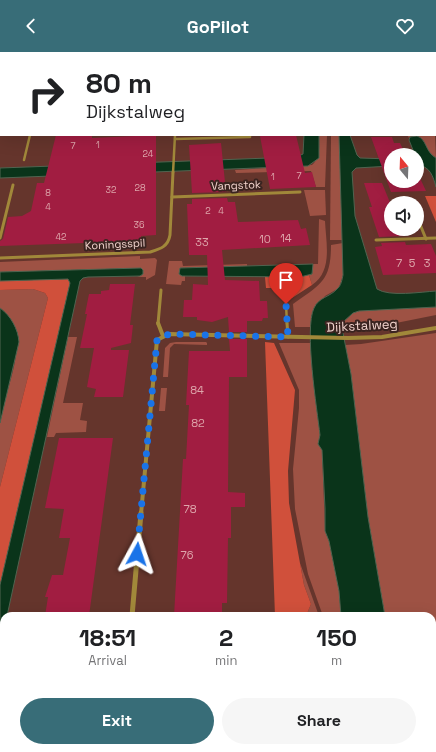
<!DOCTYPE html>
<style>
:root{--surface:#fff;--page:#f6f6f6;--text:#202124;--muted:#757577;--accent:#386d78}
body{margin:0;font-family:"Space Grotesk",sans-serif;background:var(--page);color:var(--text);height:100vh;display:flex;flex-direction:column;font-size:15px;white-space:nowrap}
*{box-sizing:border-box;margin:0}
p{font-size:13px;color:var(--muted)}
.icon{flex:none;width:22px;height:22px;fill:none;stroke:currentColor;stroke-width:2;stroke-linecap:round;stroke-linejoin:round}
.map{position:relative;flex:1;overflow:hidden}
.panel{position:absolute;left:0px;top:560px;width:436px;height:140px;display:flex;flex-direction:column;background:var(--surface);border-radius:12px 12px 0 0;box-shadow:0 4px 16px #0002}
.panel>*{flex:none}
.top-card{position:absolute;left:0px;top:0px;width:436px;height:84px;box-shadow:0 4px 16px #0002;background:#fff;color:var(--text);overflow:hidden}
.needle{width:26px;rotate:341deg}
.fabs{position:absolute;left:384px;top:96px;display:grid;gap:8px}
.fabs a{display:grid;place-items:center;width:40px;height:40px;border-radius:50%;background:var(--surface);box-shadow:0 4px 16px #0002;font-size:20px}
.pin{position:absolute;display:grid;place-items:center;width:34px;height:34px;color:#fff;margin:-41px -17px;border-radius:50% 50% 50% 0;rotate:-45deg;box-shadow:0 0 4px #0007}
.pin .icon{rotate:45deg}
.me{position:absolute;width:44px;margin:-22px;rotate:5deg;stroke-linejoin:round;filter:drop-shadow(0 0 3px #0008)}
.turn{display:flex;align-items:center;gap:14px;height:84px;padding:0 20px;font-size:18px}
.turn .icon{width:52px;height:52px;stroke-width:2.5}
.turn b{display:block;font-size:28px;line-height:34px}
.eta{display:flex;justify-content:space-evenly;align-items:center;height:68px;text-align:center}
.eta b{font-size:24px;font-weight:700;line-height:28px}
.action{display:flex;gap:8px;margin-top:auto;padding:8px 20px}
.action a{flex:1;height:46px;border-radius:24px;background:var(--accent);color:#fff;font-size:16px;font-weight:700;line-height:46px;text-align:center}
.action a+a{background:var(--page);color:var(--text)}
header{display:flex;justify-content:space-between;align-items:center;height:52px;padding:0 20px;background:var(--accent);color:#fff;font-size:18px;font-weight:700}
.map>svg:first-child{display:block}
</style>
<header><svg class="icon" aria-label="back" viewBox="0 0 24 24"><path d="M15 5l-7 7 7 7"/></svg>GoPilot<svg class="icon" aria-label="heart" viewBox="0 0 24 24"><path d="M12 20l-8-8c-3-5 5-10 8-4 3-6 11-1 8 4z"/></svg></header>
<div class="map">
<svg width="436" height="700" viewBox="0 0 436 700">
<rect width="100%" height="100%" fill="#65352c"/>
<g fill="#9e5244">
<path d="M319,83H327L325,135H316L311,119L236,121L235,118L312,113C321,106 319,93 319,83Z"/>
<polygon points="331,83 339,83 343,188 330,188"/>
<polygon points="407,83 435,83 436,106 428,99 424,92 410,85 409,86"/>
<polygon points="304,138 325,138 326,163 310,164"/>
<path d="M319,167L325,169C326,191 333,219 312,233L309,223L312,222L313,212H318Z"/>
<path d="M343,191V223L339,236L325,244L311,264V275H295L293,252C321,232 331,229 331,193Z"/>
<polygon points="140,204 140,207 155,206 157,208 155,223 146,228 146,225 137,225 142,223 140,216 0,220 0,210"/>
<polygon points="169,209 182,209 183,214 247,212 247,214 180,216 182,224 185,224 185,229 182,229 181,233 166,232"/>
<path d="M33,237L45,241L48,246L0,435C0,414 0,391 0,370C5,335 35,283 0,256V238Z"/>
<polygon points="436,255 436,263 366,277 344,276 342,271 353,261 359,259"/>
<polygon points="436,281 436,700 428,700 426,696 432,696 432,564 385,564 368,465 351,322 345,293 361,292"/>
<polygon points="68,285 77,285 63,351 83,351 80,368 87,369 86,380 56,381 54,385 47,385"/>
<polygon points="176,290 206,290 207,291 207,293 174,292 170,296 168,325 163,325 165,296 170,291"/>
<polygon points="279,291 312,291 313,321 320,383 318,392 322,398 325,479 329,489 339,539 341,564 323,564 308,522 295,457 293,417 299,356 299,338"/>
<polygon points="161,336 167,336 165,359 159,359"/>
<polygon points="300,511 319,564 306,564 311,552 304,533"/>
</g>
<g fill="#d0503b">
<polygon points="425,144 436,144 436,170"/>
<polygon points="309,223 312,233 292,246 291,232 281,232 279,236 266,236 265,225 290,225"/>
<polygon points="68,227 70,231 0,533 0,435 48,246 45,241 33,237 0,238 0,229"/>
<polygon points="265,290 274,291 295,338 288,419 289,451 304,533 311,552 306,564 275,564"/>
</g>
<g fill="#0a341a" stroke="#506450">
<polygon points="304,83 319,83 319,106 308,114 0,126 0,116 296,105 303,102"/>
<path d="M339,83H350L357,103L360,106L391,107V114L356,116L352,120L355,164L377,237C389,245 421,240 436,239V255L359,259L353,261L343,270V275L342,276L351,322L368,465L385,564H341L339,539L329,489L325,479V456L322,398L318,392L320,383C317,357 304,277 314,256C319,245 330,245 337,237C341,234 342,228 343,223Z"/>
<path d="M417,84C427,87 425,100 436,106V135C433,124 430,114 417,113V103H415L409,88L410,85Z"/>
<polygon points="313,212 312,222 300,225 182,224 179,222 180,216"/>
<polygon points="141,216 143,218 143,222 140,224 88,225 83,226 80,229 7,564 4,564 4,578 0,597 0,533 70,231 68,227 0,229 0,220"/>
<path d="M0,256C11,264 18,277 19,290L0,371Z"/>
<polygon points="376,696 426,696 428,700 377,700"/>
</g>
<g fill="#a11d41">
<polygon points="56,83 92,83 92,86 156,83 156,183 141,184 141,189 0,194 0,189 3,187 8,165 22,164 31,159 37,131 44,131"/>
<polygon points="296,83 305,121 312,120 316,135 270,137 260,84"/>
<polygon points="371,85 392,85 394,91 400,91 406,103 391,103 391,129 417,129 417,124 419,124 426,139 391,140"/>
<polygon points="221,91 226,140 192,141 189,93"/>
<polygon points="364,131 382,131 391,153 391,177 400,177 403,184 379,185 369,155 372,155"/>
<polygon points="227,146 228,150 235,150 238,170 298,168 301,177 306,176 310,193 222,198 225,228 259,229 260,249 267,249 268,266 263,266 262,269 247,269 247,280 229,280 228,265 212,270 197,268 197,265 183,265 184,248 192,248 193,232 208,233 207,203 189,203 187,152 192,152 192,147"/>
<polygon points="405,190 406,193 431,192 436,204 436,221 383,223 375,195 382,194 381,191"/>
<polygon points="110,232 135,232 130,273 133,273 131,291 111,296 111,298 129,298 123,345 94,345 96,337 87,335 94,296 80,296 87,262 85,262 89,242 101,242 101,239 109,238"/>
<polygon points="229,287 247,287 247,325 229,325 228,440 245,441 245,455 231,455 231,486 228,486 227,551 222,551 222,564 174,564 183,407 186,407 189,353 186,353 189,299 230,299"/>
<polygon points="59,386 113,386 89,564 45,564 48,545 45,545 52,523 63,523 70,486 59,486 64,457 45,456"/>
</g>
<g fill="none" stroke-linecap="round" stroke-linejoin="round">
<polyline stroke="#a1883a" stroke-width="2.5" points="286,252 287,272"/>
<polyline stroke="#a1883a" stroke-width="3" points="287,271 288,285"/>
<g stroke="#a1883a" stroke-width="2.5">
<polyline points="108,1 110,0"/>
<polyline points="435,45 436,47"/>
<polyline points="175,87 250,85 250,83"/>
<polyline points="24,108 30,83"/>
<polyline points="173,121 175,83"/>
</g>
<g stroke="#a1883a" stroke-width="3">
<polyline points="172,145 300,140"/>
<polyline points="410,149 411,151"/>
<polyline points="417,165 426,187"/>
<polyline points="0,186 13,133"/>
<polyline points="376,188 436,186"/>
<path d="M0,206L150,200C160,197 168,195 170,183L173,120"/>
<polyline points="158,272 161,238"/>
</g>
<g stroke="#a1883a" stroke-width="4">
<polyline points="158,271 163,284"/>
<polyline points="141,462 157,288 169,282 348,286 382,285 436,276"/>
</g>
<g stroke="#a1883a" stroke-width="5">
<polyline points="132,564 141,461"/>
<polyline points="303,696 303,700"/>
</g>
</g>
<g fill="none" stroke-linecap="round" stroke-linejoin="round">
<polyline stroke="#1a73e8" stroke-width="7" stroke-dasharray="0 12.6" points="137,502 157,288 169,282 288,285 286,252"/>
</g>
<g text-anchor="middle" stroke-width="4" stroke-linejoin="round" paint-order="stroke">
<g font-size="9" fill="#dea6ab">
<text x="98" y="96">1</text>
<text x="73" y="97">7</text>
<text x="148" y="105">24</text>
<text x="299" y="127">7</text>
<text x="273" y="128">1</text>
<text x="140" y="139">28</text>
<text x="111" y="141">32</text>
<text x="48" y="144">8</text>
<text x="48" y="158">4</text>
<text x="208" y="162">2</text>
<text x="221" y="162">4</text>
<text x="139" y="176">36</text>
<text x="61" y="188">42</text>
</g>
<g font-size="11" fill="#f3d4ce" stroke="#3a2420">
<text transform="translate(236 133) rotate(-2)" y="4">Vangstok</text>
<text transform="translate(115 192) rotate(-3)" y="4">Koningsspil</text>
</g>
<g font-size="11" fill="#dea6ab">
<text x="286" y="190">14</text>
<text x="265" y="191">10</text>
<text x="202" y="194">33</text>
<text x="399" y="215">7</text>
<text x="412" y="215">5</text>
<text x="427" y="215">3</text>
<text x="197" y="342">84</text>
<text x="198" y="375">82</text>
<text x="190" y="461">78</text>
<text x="187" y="507">76</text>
</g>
<g font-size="13" fill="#f3d4ce" stroke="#3a2420">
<text transform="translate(362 273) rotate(-3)" y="5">Dijkstalweg</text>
</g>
</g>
</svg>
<div class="fabs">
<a><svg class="needle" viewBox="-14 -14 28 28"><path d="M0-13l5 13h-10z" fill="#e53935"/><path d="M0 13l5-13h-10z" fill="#757577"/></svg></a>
<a><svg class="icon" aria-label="sound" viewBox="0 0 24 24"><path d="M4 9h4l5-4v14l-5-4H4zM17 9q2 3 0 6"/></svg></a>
</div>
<div class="pin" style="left:286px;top:252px;background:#d93025"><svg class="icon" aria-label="arrive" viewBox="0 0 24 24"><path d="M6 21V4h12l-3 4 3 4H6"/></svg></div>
<svg class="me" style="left:137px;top:502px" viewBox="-20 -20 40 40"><path d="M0-17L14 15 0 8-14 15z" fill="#1a73e8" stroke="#fff" stroke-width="4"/></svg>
<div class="top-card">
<div class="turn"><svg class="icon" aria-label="right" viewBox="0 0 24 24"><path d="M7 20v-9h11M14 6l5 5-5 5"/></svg><div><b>80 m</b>Dijkstalweg</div></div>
</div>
<section class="panel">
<div class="eta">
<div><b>18:51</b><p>Arrival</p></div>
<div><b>2</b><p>min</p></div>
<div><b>150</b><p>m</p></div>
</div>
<div class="action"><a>Exit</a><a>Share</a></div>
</section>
</div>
